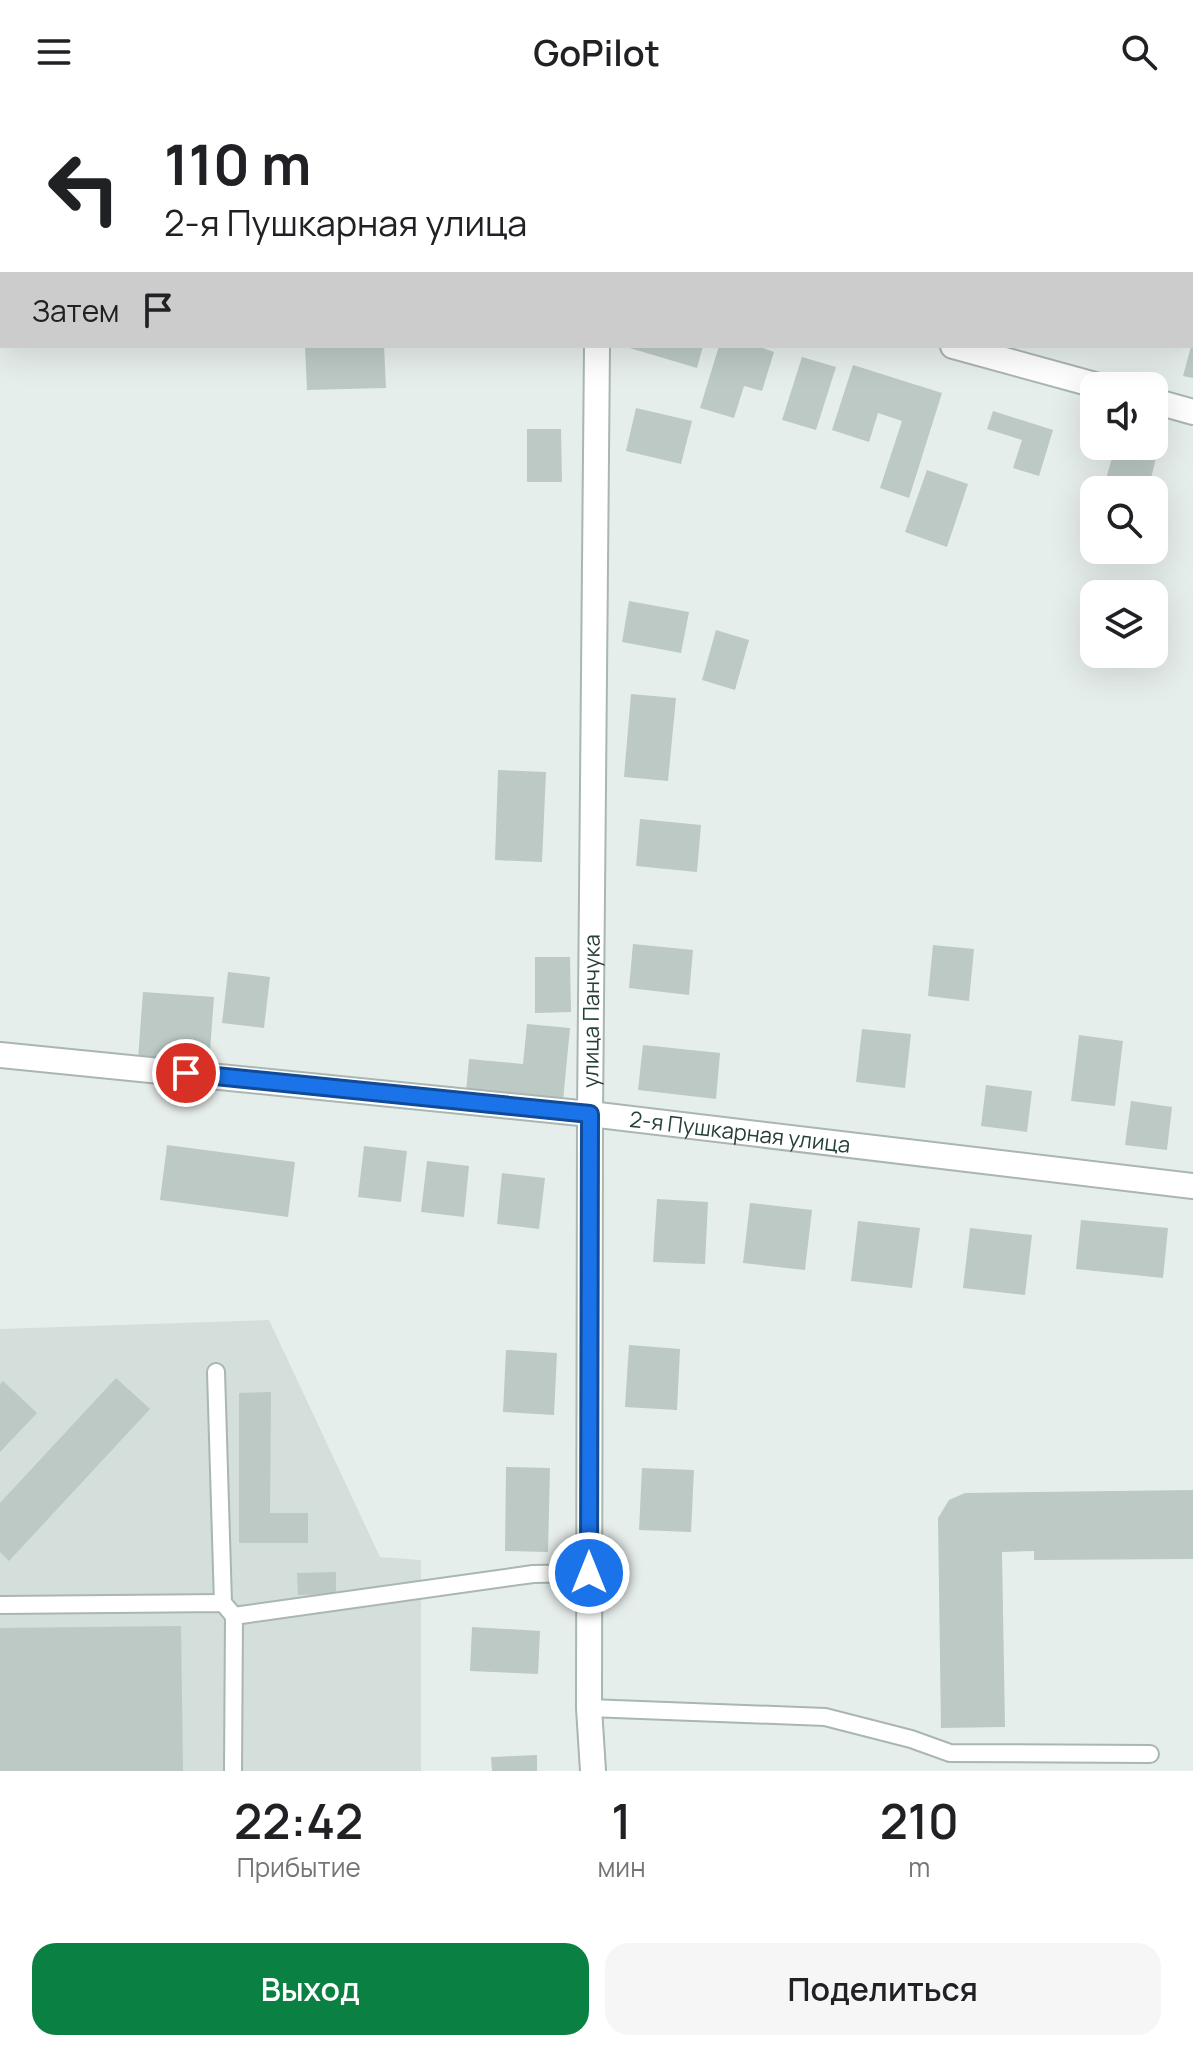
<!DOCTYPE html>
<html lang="ru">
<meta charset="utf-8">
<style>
:root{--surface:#fff;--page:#f6f6f6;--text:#202124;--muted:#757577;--accent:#0b8043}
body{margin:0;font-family:Manrope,sans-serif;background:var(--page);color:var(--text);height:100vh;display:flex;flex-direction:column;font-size:30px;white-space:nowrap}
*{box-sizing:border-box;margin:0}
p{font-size:26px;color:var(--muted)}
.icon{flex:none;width:44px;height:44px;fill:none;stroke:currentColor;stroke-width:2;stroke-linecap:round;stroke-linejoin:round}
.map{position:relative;height:1667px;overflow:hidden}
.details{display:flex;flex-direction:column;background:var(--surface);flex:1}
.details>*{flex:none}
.banner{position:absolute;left:0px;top:0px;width:1194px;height:244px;box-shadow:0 8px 32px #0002;background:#fff;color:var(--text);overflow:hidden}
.buttons{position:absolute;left:1080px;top:268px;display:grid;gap:16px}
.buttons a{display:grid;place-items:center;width:88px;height:88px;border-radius:16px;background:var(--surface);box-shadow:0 8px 32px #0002;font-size:40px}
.pin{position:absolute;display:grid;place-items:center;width:68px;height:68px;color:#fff;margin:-34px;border:4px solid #fff;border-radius:50%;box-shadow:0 2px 8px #0007}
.me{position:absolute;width:88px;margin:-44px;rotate:0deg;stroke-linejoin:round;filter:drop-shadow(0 0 6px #0008)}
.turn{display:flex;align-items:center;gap:28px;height:168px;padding:0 32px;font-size:36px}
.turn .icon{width:104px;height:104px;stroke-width:2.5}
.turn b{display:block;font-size:56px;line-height:68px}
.then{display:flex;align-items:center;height:76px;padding:0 32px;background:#0003;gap:16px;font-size:30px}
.eta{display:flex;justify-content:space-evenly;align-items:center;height:136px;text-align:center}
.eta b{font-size:48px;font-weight:600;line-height:56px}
.primary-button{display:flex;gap:16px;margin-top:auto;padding:16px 32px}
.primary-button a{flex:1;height:92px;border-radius:24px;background:var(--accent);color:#fff;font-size:32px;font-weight:600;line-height:92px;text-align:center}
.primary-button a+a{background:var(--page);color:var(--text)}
header{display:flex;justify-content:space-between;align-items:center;height:104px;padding:0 32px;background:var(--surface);font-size:36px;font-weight:600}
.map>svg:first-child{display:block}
</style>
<header><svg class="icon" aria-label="menu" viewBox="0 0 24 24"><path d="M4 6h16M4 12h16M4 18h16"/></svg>GoPilot<svg class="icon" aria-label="search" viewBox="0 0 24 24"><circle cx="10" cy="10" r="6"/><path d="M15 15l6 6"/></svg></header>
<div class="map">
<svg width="1193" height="1667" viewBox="0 0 1193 1667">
<rect width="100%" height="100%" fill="#e6eeeb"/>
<polygon fill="#d4deda" points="269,1216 380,1453 421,1456 421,1667 0,1667 0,1225"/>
<g fill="#bcc9c4">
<polygon points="1192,239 1193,239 1193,274 1183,272"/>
<polygon points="305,242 384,242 386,284 307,286"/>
<polygon points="623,242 703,242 697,264"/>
<polygon points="719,242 757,242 774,248 762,287 744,282 734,314 700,304"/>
<polygon points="802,253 836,263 816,326 782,316"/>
<polygon points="853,261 942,289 909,394 880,384 902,317 878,309 869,338 832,326"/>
<polygon points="636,304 692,317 681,360 626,347"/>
<polygon points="993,307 1053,326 1039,372 1013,364 1022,336 987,325"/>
<polygon points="527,325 561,325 562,378 527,378"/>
<polygon points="1115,343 1156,354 1148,386 1103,386"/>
<polygon points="927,366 968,380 947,443 905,428"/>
<polygon points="629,497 689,508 681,549 622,538"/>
<polygon points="716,526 749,536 735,586 702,576"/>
<polygon points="631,590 676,594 668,677 624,673"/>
<polygon points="498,666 546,668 542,758 495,756"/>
<polygon points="640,715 701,721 697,768 636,762"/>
<polygon points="633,840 693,846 689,891 629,884"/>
<polygon points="933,841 974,845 969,897 928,892"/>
<polygon points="535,853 570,853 571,908 535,909"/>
<polygon points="228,868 270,873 264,924 222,919"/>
<polygon points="143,888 214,893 209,961 138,955"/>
<polygon points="527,920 570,924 563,997 466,988 469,955 523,960"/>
<polygon points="862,925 911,930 905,984 856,978"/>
<polygon points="1079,931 1123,937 1115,1002 1071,997"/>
<polygon points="643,941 720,949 716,995 638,986"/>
<polygon points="986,981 1032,987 1027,1028 981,1022"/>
<polygon points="1131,997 1172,1003 1167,1046 1125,1041"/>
<polygon points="167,1041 295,1058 288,1113 160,1096"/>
<polygon points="364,1042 407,1047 401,1098 358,1093"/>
<polygon points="427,1057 469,1062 464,1113 421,1108"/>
<polygon points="502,1069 545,1074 539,1125 497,1120"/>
<polygon points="657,1095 708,1098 705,1160 653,1158"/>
<polygon points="750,1099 812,1106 805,1166 743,1159"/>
<polygon points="1081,1116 1168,1124 1163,1174 1076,1165"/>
<polygon points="858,1117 920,1124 912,1184 851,1177"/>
<polygon points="970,1124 1032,1131 1025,1191 963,1184"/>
<polygon points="629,1241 680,1245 677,1306 625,1303"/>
<polygon points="506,1246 557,1249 554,1311 503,1308"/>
<polygon points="116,1274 150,1305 9,1457 0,1448 0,1399"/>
<polygon points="3,1277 37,1309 0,1348 0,1280"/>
<polygon points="271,1288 270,1409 308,1409 308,1439 239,1439 239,1289"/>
<polygon points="506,1363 550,1364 548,1448 505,1447"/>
<polygon points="642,1364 694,1366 691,1428 639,1426"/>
<polygon points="1193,1386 1193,1455 1034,1456 1034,1447 1002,1448 1005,1623 941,1624 938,1414 949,1396 965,1389"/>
<polygon points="336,1468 336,1490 298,1491 297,1469"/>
<polygon points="181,1522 183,1667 0,1667 0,1524"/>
<polygon points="472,1523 540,1527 538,1570 470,1567"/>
<polygon points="537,1651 537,1667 492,1667 491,1653"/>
</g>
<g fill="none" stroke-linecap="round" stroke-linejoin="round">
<defs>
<g id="lane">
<polyline points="216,1268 223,1499"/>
<polyline points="0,1501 223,1499 234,1512"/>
<polyline points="589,1604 825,1613 911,1635 950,1649 1150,1650"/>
<polyline points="233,1667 234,1512 533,1470 589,1469"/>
</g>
<g id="street">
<polyline points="97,0 104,2"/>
<polyline points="597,0 597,2"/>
<polyline points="953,242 1099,282"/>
<polyline points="1154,297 1193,308"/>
<path id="s1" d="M0,951L590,1010L1193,1082"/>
<path id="s2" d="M593,1667L589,1604L590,1010L597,242"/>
</g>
</defs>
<use href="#lane" stroke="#a9b6b2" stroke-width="20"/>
<use href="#street" stroke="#a9b6b2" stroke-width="28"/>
<use href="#lane" stroke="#fff" stroke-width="16"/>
<use href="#street" stroke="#fff" stroke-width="24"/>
</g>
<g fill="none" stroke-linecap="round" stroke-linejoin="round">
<defs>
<polyline id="route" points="186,969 590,1010 589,1469"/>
</defs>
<use href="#route" stroke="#114b97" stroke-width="20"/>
<use href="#route" stroke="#1a73e8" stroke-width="14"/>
</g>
<g text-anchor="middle" stroke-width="7" stroke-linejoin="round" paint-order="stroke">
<g font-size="22" fill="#263f3a" stroke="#f7faf9">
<text dy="8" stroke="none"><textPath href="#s2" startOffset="760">улица Панчука</textPath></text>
<text dy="8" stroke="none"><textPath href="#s1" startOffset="744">2-я Пушкарная улица</textPath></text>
</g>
</g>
</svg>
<div class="buttons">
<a><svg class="icon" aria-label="sound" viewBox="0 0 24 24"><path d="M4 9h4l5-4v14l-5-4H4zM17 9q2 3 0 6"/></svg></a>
<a><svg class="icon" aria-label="search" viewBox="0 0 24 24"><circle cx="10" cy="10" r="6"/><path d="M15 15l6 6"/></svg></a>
<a><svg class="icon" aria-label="layers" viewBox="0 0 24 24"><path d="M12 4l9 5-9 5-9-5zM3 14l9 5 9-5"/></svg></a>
</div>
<div class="pin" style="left:186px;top:969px;background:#d93025"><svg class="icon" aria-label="arrive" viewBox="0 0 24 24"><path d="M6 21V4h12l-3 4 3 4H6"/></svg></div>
<svg class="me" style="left:589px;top:1469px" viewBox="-20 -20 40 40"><circle r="17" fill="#1a73e8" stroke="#fff" stroke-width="3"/><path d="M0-11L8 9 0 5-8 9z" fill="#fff"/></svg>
<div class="banner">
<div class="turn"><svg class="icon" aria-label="left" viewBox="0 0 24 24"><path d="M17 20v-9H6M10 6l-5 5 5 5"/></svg><div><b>110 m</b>2-я Пушкарная улица</div></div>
<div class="then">Затем<svg class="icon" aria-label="arrive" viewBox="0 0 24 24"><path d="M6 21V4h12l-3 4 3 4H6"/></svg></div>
</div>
</div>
<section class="details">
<div class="eta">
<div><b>22:42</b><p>Прибытие</p></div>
<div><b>1</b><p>мин</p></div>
<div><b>210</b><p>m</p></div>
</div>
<div class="primary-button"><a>Выход</a><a>Поделиться</a></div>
</section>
